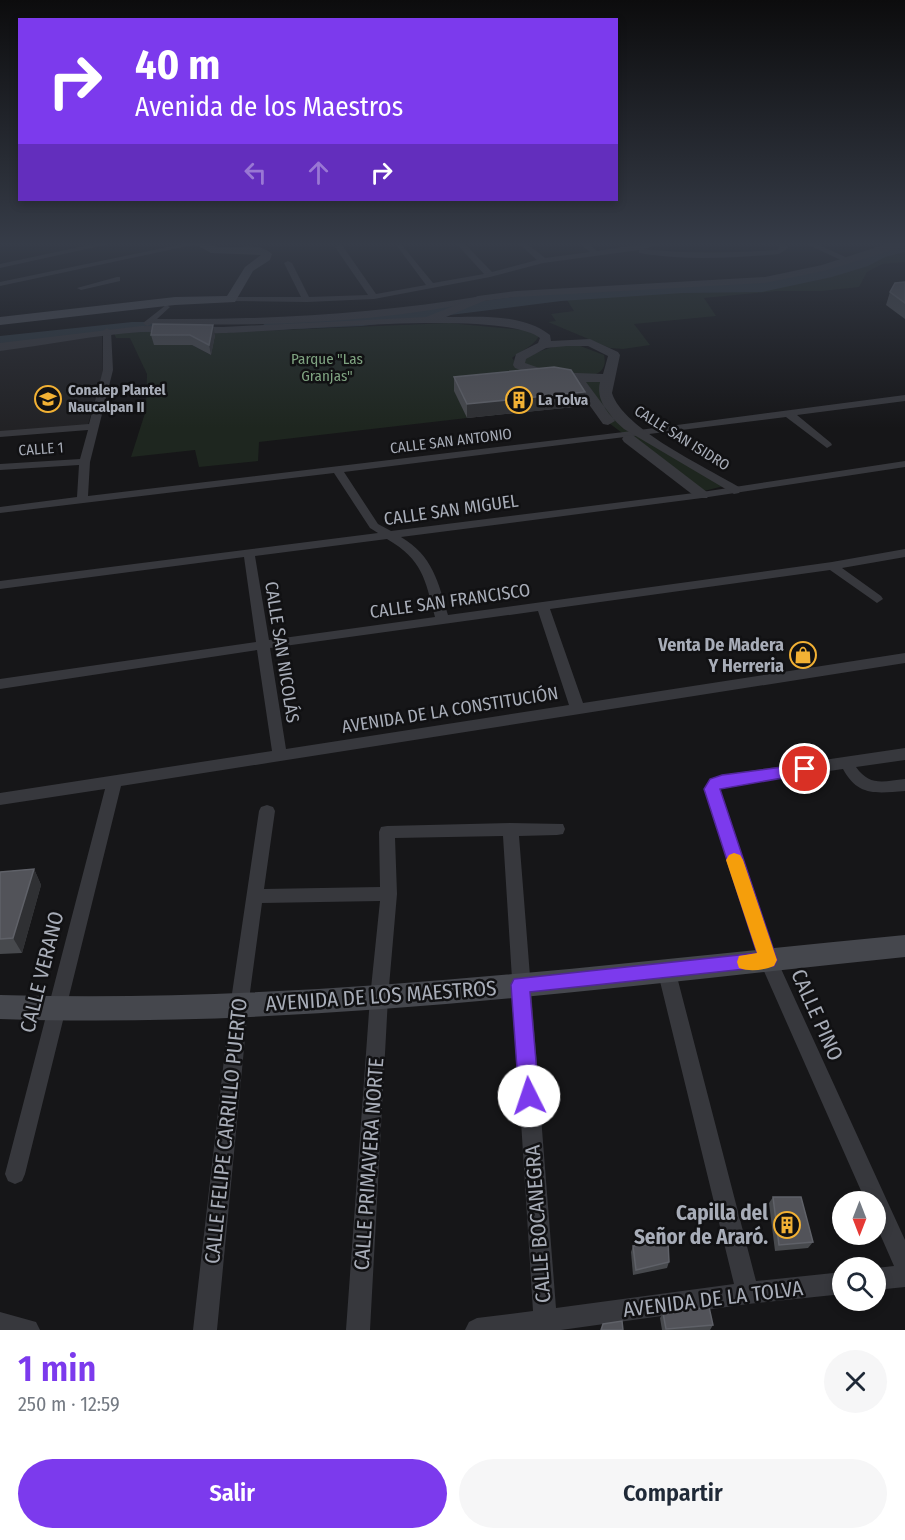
<!DOCTYPE html>
<html lang="es">
<meta charset="utf-8">
<style>
:root{--surface:#fff;--page:#f6f6f7;--text:#1f2937;--muted:#747a83;--accent:#7c3aed}
body{margin:0;font-family:"Fira Sans Condensed",sans-serif;background:var(--page);color:var(--text);height:100vh;display:flex;flex-direction:column;font-size:22px;white-space:nowrap}
*{box-sizing:border-box;margin:0}
p{font-size:20px;color:var(--muted)}
.icon{flex:none;width:33px;height:33px;fill:none;stroke:currentColor;stroke-width:2;stroke-linecap:round;stroke-linejoin:round}
.map{position:relative;height:1330px;overflow:hidden}
.sheet{display:flex;flex-direction:column;background:var(--surface);flex:1}
.sheet>*{flex:none}
.top-card{position:absolute;left:18px;top:18px;width:600px;height:183px;border-radius:0px;box-shadow:0 3px 9px #0003;background:#7c3aed;color:#fff;overflow:hidden}
.needle{width:39px;rotate:180deg}
.fabs{position:absolute;left:832px;top:1191px;display:grid;gap:12px}
.fabs a{display:grid;place-items:center;width:54px;height:54px;border-radius:50%;background:var(--surface);box-shadow:0 3px 9px #0003;font-size:30px}
.pin{position:absolute;display:grid;place-items:center;width:51px;height:51px;color:#fff;margin:-26px;border:3px solid #fff;border-radius:50%;box-shadow:0 2px 6px #0007}
.me{position:absolute;width:66px;margin:-33px;rotate:356deg;stroke-linejoin:round;filter:drop-shadow(0 0 4px #0008)}
.turn{display:flex;align-items:center;gap:21px;height:126px;padding:0 18px;font-size:27px}
.turn .icon{width:78px;height:78px;stroke-width:2.5}
.turn b{display:block;font-size:42px;line-height:51px}
.lanes{display:flex;align-items:center;height:57px;padding:0 18px;background:#0003;justify-content:center;gap:30px;direction:ltr}
.lanes .off{opacity:.35}
.round{display:grid;place-items:center;flex:none;width:63px;height:63px;border-radius:32px;background:var(--page)}
.headline{display:flex;align-items:center;justify-content:space-between;height:102px;padding:0 18px}
h1{font-size:36px;font-weight:600;line-height:45px;color:var(--accent)}
.primary-button{display:flex;gap:12px;margin-top:auto;padding:12px 18px}
.primary-button a{flex:1;height:69px;border-radius:36px;background:var(--accent);color:#fff;font-size:24px;font-weight:600;line-height:69px;text-align:center}
.primary-button a+a{background:var(--page);color:var(--text)}
.map>svg:first-child{display:block}
</style>
<div class="map">
<svg width="905" height="1330" viewBox="0 0 905 1330">
<rect width="100%" height="100%" fill="#161618"/>
<polygon fill="#222225" points="102,335 103,373 88,425 0,432 0,348"/>
<g fill="#1e261f">
<polygon points="905,249 905,262 882,264 867,272 859,287 822,291 777,291 704,298 716,316 634,324 650,345 623,349 610,348 548,322 556,321 551,314 574,311 565,297 684,290 764,289 829,275 882,255"/>
<path d="M449,323L533,331L539,336C533,347 521,350 512,358L525,373L455,392L467,418L259,442L258,461L199,467L195,450L131,457L146,410L147,374L130,338H116L114,333L156,331L154,345H192L211,355L215,333Z"/>
<path d="M575,344L604,355C613,393 541,369 525,365L523,359C541,349 555,346 575,344Z"/>
<polygon points="608,378 606,400 644,433 724,486 700,492 605,420 577,379"/>
</g>
<g fill="none" stroke-linecap="round" stroke-linejoin="round">
<g fill="#2c353c" fill-rule="evenodd">
<polygon points="905,244 905,252 885,257 868,266 832,277 762,292 683,293 561,301 362,326 271,330 263,325 271,320 362,316 561,291 683,283 762,282 824,270 858,260 875,251"/>
<polygon points="132,322 187,322 195,327 187,332 132,332 0,346 0,336"/>
</g>
<g fill="#37383d" fill-rule="evenodd">
<polygon points="103,242 118,242 0,268 0,264"/>
<polygon points="192,242 202,243 0,286 0,282"/>
<path d="M455,242H463L492,272L537,260L517,242H525L545,258L590,252L578,242H586L597,251L655,242H670L643,249C688,254 732,253 777,250L780,247L777,242H785L788,248L779,254C733,258 685,261 639,253V250L543,263L490,277L374,299L307,302L231,301L227,299L231,297H301L284,263L288,261L292,263L309,297L368,295L335,247L339,245H342L376,294L426,285L397,246L401,244L433,283L484,274Z"/>
<polygon points="802,242 812,242 850,259 843,261"/>
<polygon points="117,277 120,277 120,281 81,290 77,288"/>
<path d="M482,296H485V300C376,324 262,326 151,324L147,326L143,323L166,305L170,307L157,319C267,320 374,314 482,296Z"/>
<path d="M107,328L111,331L113,370L90,462L88,496L624,432L905,395V401L797,415L831,443L832,445L827,448L786,417L344,472L378,524L391,531L702,492L905,461V467L702,498L401,537C433,556 438,582 448,615L832,562L905,549V557L842,568L881,596L883,599L877,603L830,570L550,609L583,703L905,653V663L121,786L25,1174L22,1181L15,1184L8,1181L5,1174L105,789L0,805V793L272,751L257,650L0,689V679L256,642L244,557L0,589V581L378,533L370,528L334,473L0,513V507L77,497L79,465L0,470V464L80,459L88,430L0,437V431L89,424L103,370V331ZM387,539C423,560 425,579 435,617L269,640L255,556ZM538,611L569,705L286,749L270,648Z"/>
<path d="M905,748V760L856,767C870,787 884,781 905,779V791C877,793 858,797 843,769L725,786L720,790L777,960L905,1240V1287L876,1290V1268L894,1266L876,1225V1202H866L759,960L704,789L711,780L722,775Z"/>
<polygon points="267,805 273,807 275,811 264,889 380,887 379,832 381,827 387,826 510,823 563,824 565,829 563,834 557,835 519,836 556,1308 734,1284 657,969 660,963 666,961 672,963 675,969 756,1281 843,1272 843,1294 748,1304 561,1330 465,1330 469,1322 477,1318 533,1311 503,836 395,838 397,894 388,998 370,1330 346,1330 370,998 380,901 262,903 248,1007 217,1330 193,1330 230,1007 259,811 261,807"/>
<polygon points="0,1312 36,1322 40,1330 0,1330"/>
</g>
<g fill="#37383d" fill-rule="evenodd">
<path d="M892,242H905V246L828,270L765,283L516,297L484,301L446,317C479,317 522,313 550,335L551,341L590,339L618,352L620,355L612,393C623,429 706,467 739,487L741,490L739,493L734,494L624,429C611,417 595,401 600,382H586L615,421L608,425L603,424L573,382L540,377L515,368L513,365L516,354L538,343L540,338C501,308 283,332 223,333C196,334 168,331 141,332C94,335 47,345 0,351V343L141,326L223,327L426,317L478,296L516,291L765,277L822,265ZM567,346H588L608,356L603,374L551,372L525,363L526,359L546,348Z"/>
<polygon points="629,435 634,436 707,492 709,495 707,498 697,498 624,442 622,439 624,436"/>
</g>
<g fill="#45474d" fill-rule="evenodd">
<path d="M205,242C224,255 255,237 272,254L270,260L253,271L235,302L175,305L0,325V317L175,297L227,296L245,267L261,255L211,253L193,243Z"/>
<path d="M905,935V957C604,988 303,1029 0,1019V995C303,1004 604,964 905,935Z"/>
</g>
</g>
<g fill="#47494d">
<polygon points="905,282 905,319 886,305 890,292"/>
<polygon points="153,324 215,335 211,355 192,345 154,345 151,335"/>
<polygon points="454,377 584,406 467,418 454,391"/>
<polygon points="34,869 41,885 22,953 0,954 0,872"/>
<polygon points="773,1197 813,1242 808,1248 775,1251 769,1203"/>
<polygon points="633,1246 669,1262 667,1268 633,1275 631,1252"/>
<polygon points="663,1313 713,1325 710,1330 662,1330 660,1318"/>
</g>
<g fill="#2f3033">
<polygon points="213,325 215,335 211,355 209,345"/>
<polygon points="585,392 584,406 467,418 467,404"/>
<polygon points="34,869 41,885 22,953 13,938"/>
</g>
<g fill="#525359" stroke="#5f6168" stroke-width="1.5">
<polygon points="905,282 905,303 890,292 895,283"/>
<polygon points="153,324 213,325 209,345 190,335 151,335"/>
<polygon points="554,367 571,370 585,392 467,404 454,377"/>
<polygon points="34,869 13,938 0,939 0,872"/>
<polygon points="773,1197 801,1197 813,1242 779,1245"/>
<polygon points="668,1242 669,1262 636,1270 633,1246"/>
<polygon points="709,1307 713,1325 666,1329 663,1313"/>
<polygon points="622,1321 623,1330 601,1330 603,1324"/>
</g>
<linearGradient id="sky" x2="0" y2="1"><stop stop-color="#0c0c0d"/><stop offset="0.57" stop-color="#363c48"/><stop offset="1" stop-color="#363c48" stop-opacity="0"/></linearGradient>
<rect width="905" height="428" fill="url(#sky)"/>
<polygon fill="#7c3aed" stroke="#51269a" stroke-width="1.5" points="805,764 811,765 813,769 811,773 720,789 777,960 774,966 530,992 539,1096 536,1104 529,1107 522,1104 519,1096 511,985 514,979 757,953 704,789 710,779 722,775"/>
<path fill="#f59e0b" d="M734,853L740,855L743,860L777,960L774,966C764,970 750,972 739,968L737,962L739,956L757,953L726,860L729,855Z"/>
<defs>
<symbol id="school-ring" viewBox="-11 -11 22 22"><circle r="9.5" fill="#111113" stroke="#f2b134" stroke-width="1.5"/><path d="M0-5L7-2L0 1L-7-2ZM-4 1L0 2.5L4 1V4Q0 6-4 4Z" fill="#f2b134"/></symbol>
<symbol id="building-ring" viewBox="-11 -11 22 22"><circle r="9.5" fill="#111113" stroke="#f2b134" stroke-width="1.5"/><path d="M-4-6H4V6H1V3H-1V6H-4ZM-2.5-4.3h1.7v1.8h-1.7ZM.8-4.3h1.7v1.8H.8ZM-2.5-1h1.7V.8h-1.7ZM.8-1h1.7V.8H.8Z" fill="#f2b134"/></symbol>
<symbol id="shop-ring" viewBox="-11 -11 22 22"><circle r="9.5" fill="#111113" stroke="#f2b134" stroke-width="1.5"/><path d="M-5-2.5h2.3a2.7 3.5 0 0 1 5.4 0H5L5.5 6h-11ZM-1.5-2.5h3a1.5 2.3 0 0 0-3 0Z" fill="#f2b134"/></symbol>
</defs>
<g fill-rule="evenodd">
<use href="#school-ring" x="33" y="384" width="30" height="30"/>
<use href="#building-ring" x="504" y="385" width="30" height="30"/>
<use href="#shop-ring" x="788" y="640" width="30" height="30"/>
<use href="#building-ring" x="772" y="1210" width="30" height="30"/>
</g>
<g text-anchor="middle" stroke-width="5" stroke-linejoin="round" paint-order="stroke">
<g font-size="15" fill="#7fa381" stroke="#111113">
<text x="327" y="364">Parque "Las<tspan x="327" dy="17">Granjas"</tspan></text>
</g>
<g font-size="15" font-weight="bold" fill="#a8adb8" stroke="#111113" text-anchor="start">
<text x="68" y="395">Conalep Plantel<tspan x="68" dy="17">Naucalpan II</tspan></text>
<text x="538" y="405">La Tolva</text>
</g>
<g font-size="15" fill="#a8adb8" stroke="#111113">
<text transform="translate(682 438) rotate(32)" y="5">CALLE SAN ISIDRO</text>
<text transform="translate(451 441) rotate(-7)" y="5">CALLE SAN ANTONIO</text>
<text transform="translate(41 449) rotate(-4)" y="5">CALLE 1</text>
</g>
<g font-size="18" fill="#a8adb8" stroke="#111113">
<text transform="translate(451 510) rotate(-8)" y="6">CALLE SAN MIGUEL</text>
<text transform="translate(450 601) rotate(-8)" y="6">CALLE SAN FRANCISCO</text>
<text transform="translate(282 652) rotate(81)" y="6">CALLE SAN NICOLÁS</text>
<text transform="translate(450 710) rotate(-9)" y="6">AVENIDA DE LA CONSTITUCIÓN</text>
</g>
<g font-size="18" font-weight="bold" fill="#a8adb8" stroke="#111113" text-anchor="end">
<text x="784" y="651">Venta De Madera<tspan x="784" dy="21">Y Herreria</tspan></text>
</g>
<g font-size="21" fill="#a8adb8" stroke="#111113">
<text transform="translate(42 972) rotate(-76)" y="7">CALLE VERANO</text>
<text transform="translate(381 996) rotate(-4)" y="7">AVENIDA DE LOS MAESTROS</text>
<text transform="translate(817 1015) rotate(66)" y="7">CALLE PINO</text>
<text transform="translate(226 1131) rotate(-84)" y="7">CALLE FELIPE CARRILLO PUERTO</text>
<text transform="translate(369 1164) rotate(-86)" y="7">CALLE PRIMAVERA NORTE</text>
<text transform="translate(538 1224) rotate(-94)" y="7">CALLE BOCANEGRA</text>
<text transform="translate(713 1299) rotate(-7)" y="7">AVENIDA DE LA TOLVA</text>
</g>
<g font-size="21" font-weight="bold" fill="#a8adb8" stroke="#111113" text-anchor="end">
<text x="768" y="1220">Capilla del<tspan x="768" dy="24">Señor de Araró.</tspan></text>
</g>
</g>
</svg>
<div class="fabs">
<a><svg class="needle" viewBox="-14 -14 28 28"><path d="M0-13l5 13h-10z" fill="#e53935"/><path d="M0 13l5-13h-10z" fill="#747a83"/></svg></a>
<a><svg class="icon" aria-label="search" viewBox="0 0 24 24"><circle cx="10" cy="10" r="6"/><path d="M15 15l6 6"/></svg></a>
</div>
<div class="pin" style="left:805px;top:769px;background:#d93025"><svg class="icon" aria-label="arrive" viewBox="0 0 24 24"><path d="M6 21V4h12l-3 4 3 4H6"/></svg></div>
<svg class="me" style="left:529px;top:1096px" viewBox="-20 -20 40 40"><circle r="19" fill="#fff"/><path d="M0-13L10 11 0 6-10 11z" fill="#7c3aed"/></svg>
<div class="top-card">
<div class="turn"><svg class="icon" aria-label="right" viewBox="0 0 24 24"><path d="M7 20v-9h11M14 6l5 5-5 5"/></svg><div><b>40 m</b>Avenida de los Maestros</div></div>
<div class="lanes"><svg class="icon off" aria-label="left" viewBox="0 0 24 24"><path d="M17 20v-9H6M10 6l-5 5 5 5"/></svg><svg class="icon off" aria-label="ahead" viewBox="0 0 24 24"><path d="M12 20V5M6 11l6-6 6 6"/></svg><svg class="icon" aria-label="right" viewBox="0 0 24 24"><path d="M7 20v-9h11M14 6l5 5-5 5"/></svg></div>
</div>
</div>
<section class="sheet">
<div class="headline"><div><h1>1 min</h1><p>250 m · 12:59</p></div><a class="round"><svg class="icon" aria-label="close" viewBox="0 0 24 24"><path d="M6 6l12 12M18 6L6 18"/></svg></a></div>
<div class="primary-button"><a>Salir</a><a>Compartir</a></div>
</section>
